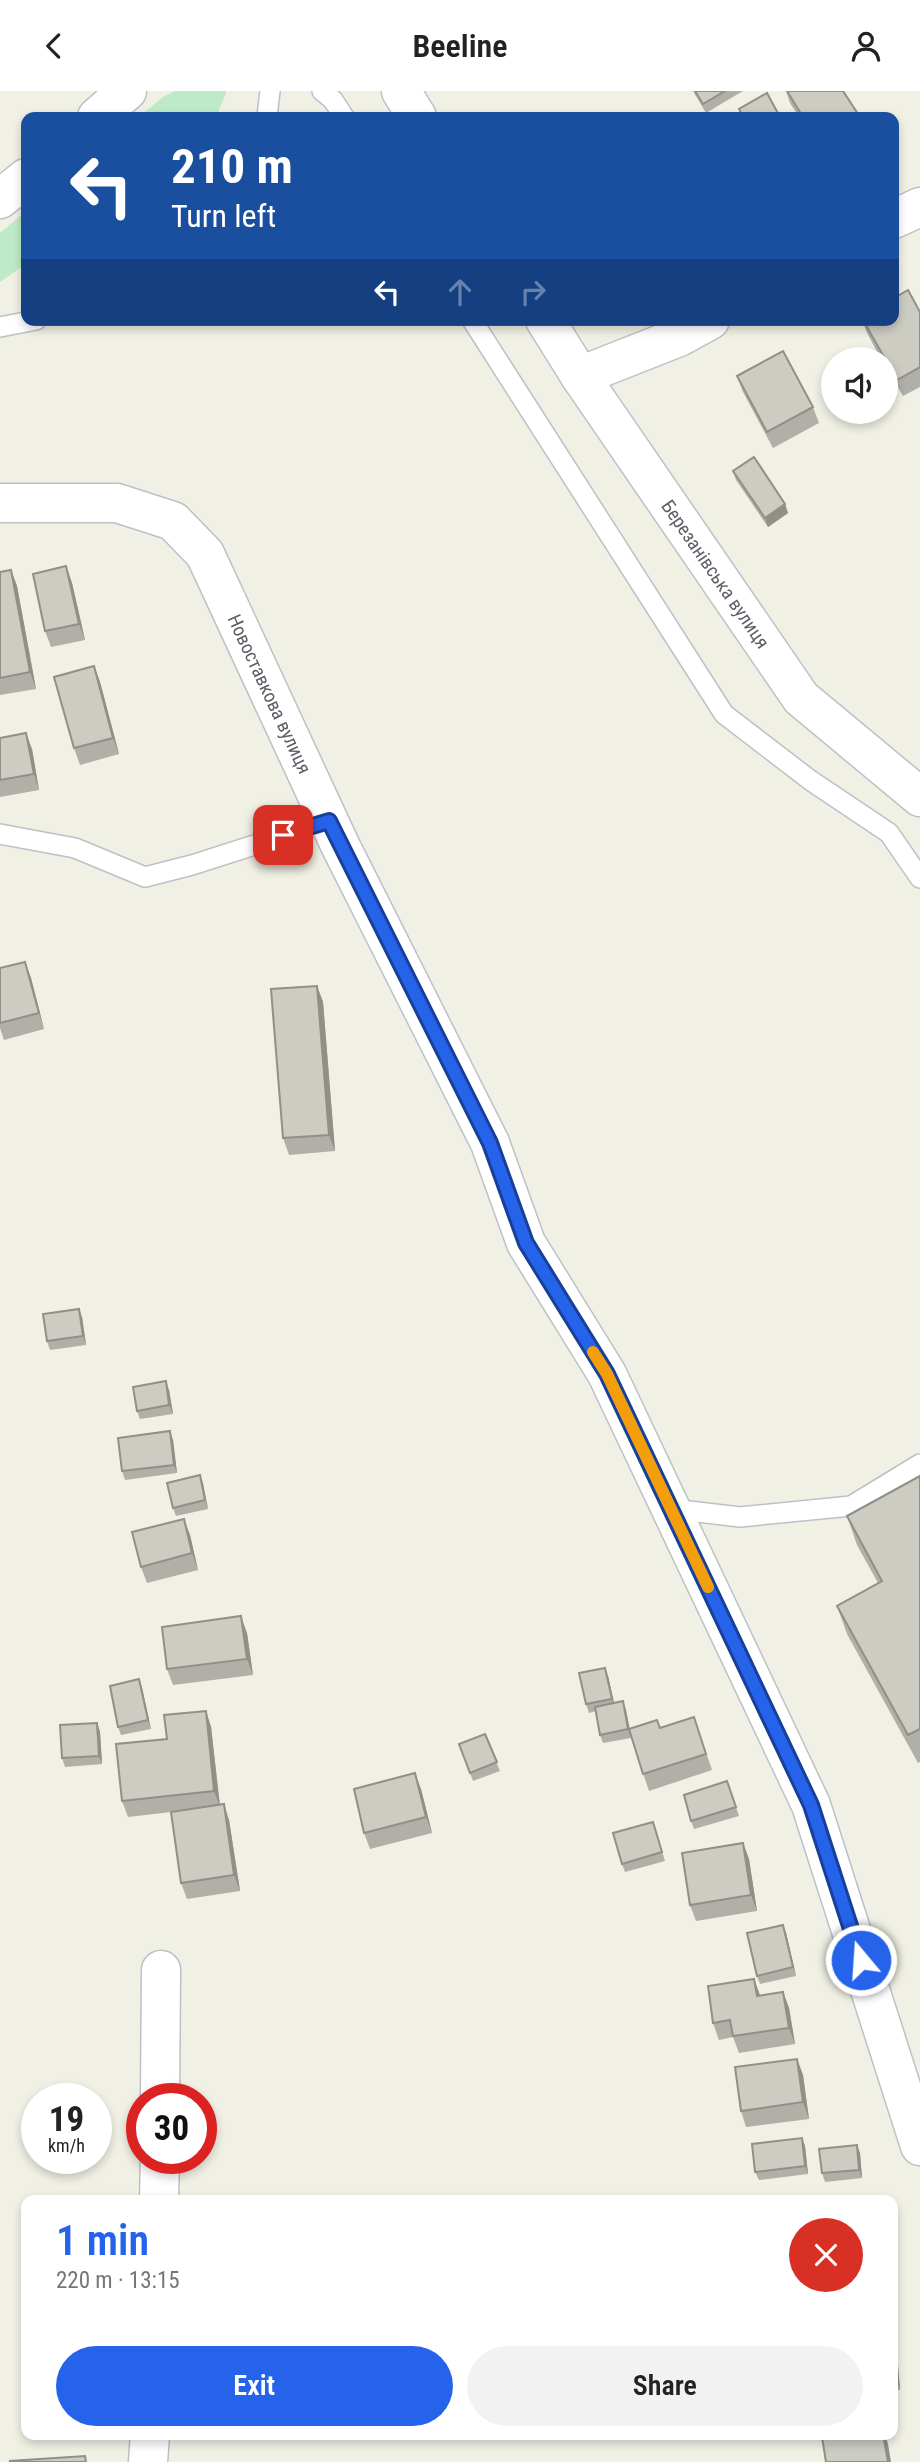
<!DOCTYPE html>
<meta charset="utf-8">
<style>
:root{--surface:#fff;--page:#f2f2f2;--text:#222;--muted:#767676;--accent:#2563eb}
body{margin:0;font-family:"Roboto Condensed",sans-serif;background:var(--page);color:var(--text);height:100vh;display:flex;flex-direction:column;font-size:26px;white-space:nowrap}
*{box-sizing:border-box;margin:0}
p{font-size:23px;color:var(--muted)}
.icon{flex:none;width:38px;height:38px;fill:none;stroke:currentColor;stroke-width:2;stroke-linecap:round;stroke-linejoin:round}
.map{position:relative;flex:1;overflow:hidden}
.details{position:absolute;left:21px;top:2104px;width:877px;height:245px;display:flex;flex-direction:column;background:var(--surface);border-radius:14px;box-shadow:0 4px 10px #0003}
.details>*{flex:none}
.hud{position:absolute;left:21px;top:21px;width:878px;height:214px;border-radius:14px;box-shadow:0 4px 10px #0003;background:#1a4fa0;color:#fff;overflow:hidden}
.buttons{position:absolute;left:821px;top:256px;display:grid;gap:14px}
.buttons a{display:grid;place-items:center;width:77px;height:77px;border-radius:50%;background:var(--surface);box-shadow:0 4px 10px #0003;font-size:35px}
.speed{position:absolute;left:21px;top:1992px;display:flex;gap:14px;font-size:35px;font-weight:700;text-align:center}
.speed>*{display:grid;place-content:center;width:91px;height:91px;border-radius:50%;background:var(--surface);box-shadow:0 4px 10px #0003;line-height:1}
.speed small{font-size:18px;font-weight:400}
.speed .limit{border:10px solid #d22;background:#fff;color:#111}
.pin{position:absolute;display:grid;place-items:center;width:60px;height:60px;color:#fff;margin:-30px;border-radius:14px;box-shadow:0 4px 10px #0006}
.me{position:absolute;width:77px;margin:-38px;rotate:342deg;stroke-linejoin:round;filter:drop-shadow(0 0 5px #0008)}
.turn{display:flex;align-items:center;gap:24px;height:147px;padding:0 35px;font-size:32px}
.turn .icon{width:91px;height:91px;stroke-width:2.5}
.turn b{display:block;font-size:49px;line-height:60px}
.lanes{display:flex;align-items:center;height:66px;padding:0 35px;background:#0003;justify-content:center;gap:35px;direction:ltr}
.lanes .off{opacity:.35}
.round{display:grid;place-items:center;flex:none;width:74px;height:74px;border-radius:37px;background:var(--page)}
.head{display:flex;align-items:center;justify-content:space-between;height:119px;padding:0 35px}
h1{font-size:42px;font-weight:600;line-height:52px;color:var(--accent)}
.cta{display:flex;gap:14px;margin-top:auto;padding:14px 35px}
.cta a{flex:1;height:80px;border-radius:42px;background:var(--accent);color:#fff;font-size:28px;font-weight:600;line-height:80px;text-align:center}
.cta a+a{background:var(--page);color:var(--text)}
header{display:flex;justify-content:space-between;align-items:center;height:91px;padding:0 35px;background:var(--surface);font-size:32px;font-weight:600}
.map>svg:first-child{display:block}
</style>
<header><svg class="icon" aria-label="back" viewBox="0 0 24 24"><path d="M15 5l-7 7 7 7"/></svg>Beeline<svg class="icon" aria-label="person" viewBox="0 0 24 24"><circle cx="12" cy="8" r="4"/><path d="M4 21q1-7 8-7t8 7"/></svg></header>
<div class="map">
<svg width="920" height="2371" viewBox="0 0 920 2371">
<rect width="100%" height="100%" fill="#f0f0e4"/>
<g fill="#bfeac7">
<polygon points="175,0 226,0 226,2 216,26 139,26 163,6"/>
<polygon points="26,120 26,173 0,191 0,142"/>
</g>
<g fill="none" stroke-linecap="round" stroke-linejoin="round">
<defs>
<g id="service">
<polyline points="322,0 333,9 344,26"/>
<polyline points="267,26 270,0"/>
<polyline points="472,229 724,623 810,689 889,742 920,787"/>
<polyline points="0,236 36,229"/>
<polyline points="0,743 75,757 145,786 192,774 329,730"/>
<polyline points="672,1418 740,1426 851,1415 920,1373"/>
</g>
<g id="minor">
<polyline points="401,0 417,26"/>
<polyline points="894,128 920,116"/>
<path id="s1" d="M545,229L580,285L801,607L920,706"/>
<polyline points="580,285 679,246 710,229"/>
<path id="s2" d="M0,412H117L173,430L205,463L340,754L490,1052L526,1152L607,1283L811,1714L920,2055"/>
<polyline points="160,2007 161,1879"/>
<polyline points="159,2109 160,2067"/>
<polyline points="148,2371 150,2343"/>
</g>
<g id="tertiary">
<polyline points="97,26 127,0"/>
<polyline points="0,108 26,87"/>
</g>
</defs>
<use href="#service" stroke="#bec0c7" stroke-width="22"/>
<use href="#minor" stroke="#bec0c7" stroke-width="41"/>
<use href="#tertiary" stroke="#bec0c7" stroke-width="41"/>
<use href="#service" stroke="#fff" stroke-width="19"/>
<use href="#minor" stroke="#fff" stroke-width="38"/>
<use href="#tertiary" stroke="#fff" stroke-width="38"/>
</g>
<g fill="#b0afa8">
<polygon points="693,0 743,0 706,22"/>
<polygon points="786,0 843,0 860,26 799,26 790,12"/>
<polygon points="920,221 920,296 903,305 886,275 886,268 881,268 867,242 862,229 894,229"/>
<polygon points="737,285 813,316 819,332 773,357 743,301"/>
<polygon points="733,380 785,413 788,422 768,436 736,389"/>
<polygon points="66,475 72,492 85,549 51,556 45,540"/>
<polygon points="11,479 17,495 36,598 0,604 0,481"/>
<polygon points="94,575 100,591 119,663 80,674 74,657"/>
<polygon points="0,647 32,658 39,699 0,706"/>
<polygon points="25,871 31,887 44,938 4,949 0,937 0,877"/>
<polygon points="317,895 323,911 335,1060 289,1064 283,1047"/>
<polygon points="82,1226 86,1254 50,1259 47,1250"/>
<polygon points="169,1299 173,1323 140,1328 137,1320"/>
<polygon points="173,1349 177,1382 125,1389 122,1380"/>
<polygon points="200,1384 208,1418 176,1425 173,1417"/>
<polygon points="920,1385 920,1671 918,1672 847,1543 837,1515 878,1492 857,1454 847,1425"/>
<polygon points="190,1444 198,1479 147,1492 141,1476"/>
<polygon points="247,1542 253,1584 173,1594 167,1578"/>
<polygon points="605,1577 608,1585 614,1612 626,1619 630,1638 660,1637 694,1626 712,1679 649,1700 630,1643 631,1647 603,1652 600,1644 596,1620 589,1622 586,1613"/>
<polygon points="139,1588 142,1597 151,1638 121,1644 118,1636"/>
<polygon points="206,1620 211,1636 220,1714 229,1729 240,1800 187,1808 181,1792 171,1721 128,1726 122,1710 167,1648"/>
<polygon points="97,1632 100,1641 102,1673 65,1676 62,1667"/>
<polygon points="485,1643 500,1680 473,1690 459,1653"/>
<polygon points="727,1690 739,1725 694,1738 691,1730"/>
<polygon points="421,1698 432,1742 370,1758 364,1742"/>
<polygon points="653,1731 665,1770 625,1781 622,1773"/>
<polygon points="743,1752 749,1768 757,1820 696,1830 690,1814"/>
<polygon points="786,1842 796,1885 760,1893 757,1885"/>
<polygon points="783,1901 789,1917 795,1953 739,1962 733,1946 719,1949 713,1932 760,1904"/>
<polygon points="797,1968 803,1984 809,2028 746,2036 741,2020"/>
<polygon points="802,2047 805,2055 808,2083 759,2089 755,2081"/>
<polygon points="860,2062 862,2087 825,2091 822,2082"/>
<polygon points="892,2250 897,2262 900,2299 892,2299"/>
</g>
<g fill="#908f88">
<polygon points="785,413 788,422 768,436 765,427"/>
<polygon points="66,475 72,492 85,549 79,533"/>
<polygon points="11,479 17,495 36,598 30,581"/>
<polygon points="94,575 100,591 119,663 113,647"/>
<polygon points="26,642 32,658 39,699 34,683"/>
<polygon points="25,871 31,887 44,938 39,922"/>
<polygon points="317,895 323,911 335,1060 329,1044"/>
<polygon points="79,1218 82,1226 86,1254 83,1245"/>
<polygon points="166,1290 169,1299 173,1323 169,1314"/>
<polygon points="170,1340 173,1349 177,1382 174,1374"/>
<polygon points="200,1384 203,1392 208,1418 205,1409"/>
<polygon points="184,1428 190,1444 198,1479 192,1462"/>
<polygon points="241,1525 247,1542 253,1584 247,1568"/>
<polygon points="605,1577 608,1585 615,1616 612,1608"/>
<polygon points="139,1588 142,1597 151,1638 148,1629"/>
<polygon points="623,1610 626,1619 631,1647 628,1638"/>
<polygon points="206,1620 211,1636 220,1716 214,1700"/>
<polygon points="97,1632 100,1641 102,1673 99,1665"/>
<polygon points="415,1682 421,1698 432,1742 426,1726"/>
<polygon points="224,1713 229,1729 240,1800 234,1784"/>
<polygon points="743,1752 749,1768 757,1820 751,1804"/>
<polygon points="783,1834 786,1842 796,1885 793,1876"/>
<polygon points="754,1888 760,1904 757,1905"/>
<polygon points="783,1901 789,1917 795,1953 789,1937"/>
<polygon points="797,1968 803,1984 809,2028 803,2011"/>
<polygon points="802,2047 805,2055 808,2083 805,2075"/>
<polygon points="857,2054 860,2062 862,2087 859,2079"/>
<polygon points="892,2250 897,2262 900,2299 894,2282"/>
<polygon points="883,2343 885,2343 888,2353 891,2371 888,2371"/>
</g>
<g fill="#cdccc3" stroke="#908f88" stroke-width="2">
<polygon points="695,0 725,0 703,13"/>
<polygon points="787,0 843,0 860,26 803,26"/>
<polygon points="767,2 780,26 743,26 739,18"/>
<polygon points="908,199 920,221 920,276 897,289 863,229 894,229 894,207"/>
<polygon points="783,260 813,316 767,341 737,285"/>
<polygon points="754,366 785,413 765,427 733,380"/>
<polygon points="66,475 79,533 45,540 33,483"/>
<polygon points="11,479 30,581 0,587 0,481"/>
<polygon points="94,575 113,647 74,657 54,586"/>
<polygon points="26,642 34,683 0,689 0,647"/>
<polygon points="25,871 39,922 0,932 0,877"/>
<polygon points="317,895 329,1044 283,1047 271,898"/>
<polygon points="79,1218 83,1245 47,1250 43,1223"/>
<polygon points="166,1290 169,1314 137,1320 133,1296"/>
<polygon points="170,1340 174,1374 122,1380 118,1347"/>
<polygon points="200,1384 205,1409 173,1417 167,1392"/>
<polygon points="920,1385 920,1638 908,1644 837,1515 882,1490 847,1425"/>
<polygon points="184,1428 192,1462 141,1476 132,1441"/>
<polygon points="241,1525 247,1568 167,1578 162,1536"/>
<polygon points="605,1577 612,1608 586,1613 579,1582"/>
<polygon points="139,1588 148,1629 118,1636 110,1595"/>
<polygon points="623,1610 628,1638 600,1644 595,1616"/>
<polygon points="206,1620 214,1700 122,1710 116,1653 167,1648 164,1624"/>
<polygon points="694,1626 706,1663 643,1683 629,1638 657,1629 660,1637"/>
<polygon points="97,1632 99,1665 62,1667 60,1634"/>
<polygon points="485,1643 497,1671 470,1682 459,1653"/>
<polygon points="415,1682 426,1726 364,1742 354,1698"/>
<polygon points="727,1690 736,1716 691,1730 684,1704"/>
<polygon points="224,1713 234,1784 181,1792 171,1721"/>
<polygon points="653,1731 662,1761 622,1773 613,1742"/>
<polygon points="743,1752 751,1804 690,1814 682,1762"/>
<polygon points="783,1834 793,1876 757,1885 747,1842"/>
<polygon points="754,1888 757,1905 783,1901 789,1937 733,1945 730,1929 713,1932 708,1895"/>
<polygon points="797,1968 803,2011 741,2020 735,1976"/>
<polygon points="802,2047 805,2075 755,2081 752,2053"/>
<polygon points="857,2054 859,2079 822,2082 819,2058"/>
<polygon points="841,2343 883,2343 888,2371 826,2371 822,2346"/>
<polygon points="85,2365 86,2371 10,2371 10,2370"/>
</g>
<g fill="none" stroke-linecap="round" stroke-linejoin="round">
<defs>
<polyline id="route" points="283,744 329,730 490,1052 526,1152 607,1283 811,1714 861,1869"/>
</defs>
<use href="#route" stroke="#184099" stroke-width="18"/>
<use href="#route" stroke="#2563eb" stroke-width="12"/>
<polyline stroke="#f59e0b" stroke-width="12" points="593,1261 607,1283 708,1496"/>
</g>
<g text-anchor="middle" stroke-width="5" stroke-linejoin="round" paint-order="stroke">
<g font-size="19" fill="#5c5f66" stroke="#fff">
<text dy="7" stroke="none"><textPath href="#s1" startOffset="306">Березанівська вулиця</textPath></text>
<text dy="7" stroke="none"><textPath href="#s2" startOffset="376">Новоставкова вулиця</textPath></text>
</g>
</g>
</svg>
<div class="buttons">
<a><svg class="icon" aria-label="sound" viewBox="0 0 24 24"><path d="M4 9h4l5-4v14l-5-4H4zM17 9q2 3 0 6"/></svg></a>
</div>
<div class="speed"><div>19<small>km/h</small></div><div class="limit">30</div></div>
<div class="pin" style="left:283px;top:744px;background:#d93025"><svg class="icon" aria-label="arrive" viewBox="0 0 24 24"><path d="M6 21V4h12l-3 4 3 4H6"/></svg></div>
<svg class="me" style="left:861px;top:1869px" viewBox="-20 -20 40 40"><circle r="17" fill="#2563eb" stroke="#fff" stroke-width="3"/><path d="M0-11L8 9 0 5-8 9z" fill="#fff"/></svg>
<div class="hud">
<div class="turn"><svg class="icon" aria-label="left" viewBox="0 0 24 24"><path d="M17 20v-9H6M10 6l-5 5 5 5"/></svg><div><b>210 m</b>Turn left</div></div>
<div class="lanes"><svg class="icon" aria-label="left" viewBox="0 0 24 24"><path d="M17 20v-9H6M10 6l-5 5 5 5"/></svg><svg class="icon off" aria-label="ahead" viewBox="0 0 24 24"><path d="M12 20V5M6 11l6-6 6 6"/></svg><svg class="icon off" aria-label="right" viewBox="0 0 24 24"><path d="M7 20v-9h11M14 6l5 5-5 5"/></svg></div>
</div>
<section class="details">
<div class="head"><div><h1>1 min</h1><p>220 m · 13:15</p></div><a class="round" style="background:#d93025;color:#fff"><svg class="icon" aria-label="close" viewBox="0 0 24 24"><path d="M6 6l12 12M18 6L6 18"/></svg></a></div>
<div class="cta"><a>Exit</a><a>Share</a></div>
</section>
</div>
